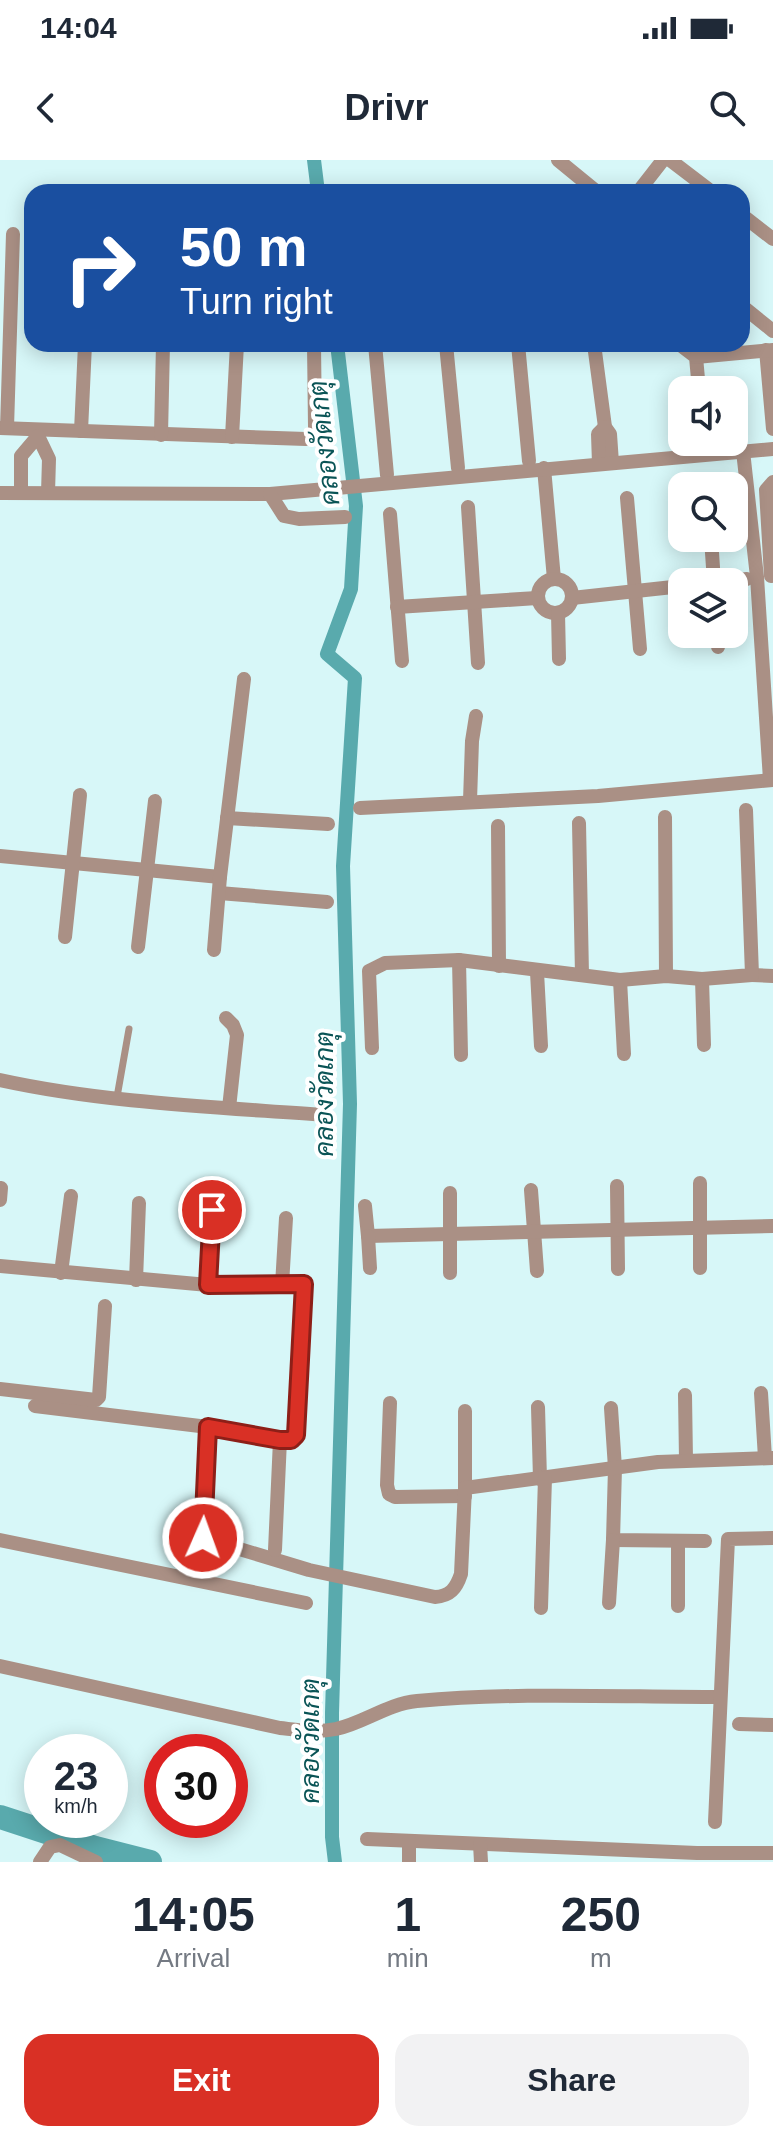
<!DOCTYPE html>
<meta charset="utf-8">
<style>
:root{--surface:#fff;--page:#f2f2f3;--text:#1f2937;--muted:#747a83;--accent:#d93025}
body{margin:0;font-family:Helvetica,Sarabun,sans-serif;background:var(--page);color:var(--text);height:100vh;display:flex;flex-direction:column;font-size:30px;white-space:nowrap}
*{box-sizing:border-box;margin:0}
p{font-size:26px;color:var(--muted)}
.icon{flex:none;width:44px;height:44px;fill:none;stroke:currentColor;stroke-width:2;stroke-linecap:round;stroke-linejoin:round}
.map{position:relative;height:1702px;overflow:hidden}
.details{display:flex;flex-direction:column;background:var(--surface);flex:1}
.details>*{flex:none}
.guide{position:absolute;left:24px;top:24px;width:726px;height:168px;border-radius:24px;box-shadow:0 4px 20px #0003;background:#1a4fa0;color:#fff;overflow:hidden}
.controls{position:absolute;left:668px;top:216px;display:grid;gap:16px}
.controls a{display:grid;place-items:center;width:80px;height:80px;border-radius:16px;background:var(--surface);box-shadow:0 4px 20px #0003;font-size:40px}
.speed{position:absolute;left:24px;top:1574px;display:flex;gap:16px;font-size:40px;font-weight:700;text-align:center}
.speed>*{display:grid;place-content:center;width:104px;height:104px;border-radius:50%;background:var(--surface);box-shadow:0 4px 20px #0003;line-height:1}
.speed small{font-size:20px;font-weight:400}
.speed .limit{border:12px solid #d22;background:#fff;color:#111}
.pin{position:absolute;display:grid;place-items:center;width:68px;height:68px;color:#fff;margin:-34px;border:4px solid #fff;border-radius:50%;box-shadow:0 2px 8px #0007}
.me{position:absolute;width:88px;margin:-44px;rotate:2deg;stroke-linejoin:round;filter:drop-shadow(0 0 6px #0008)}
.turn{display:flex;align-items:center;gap:28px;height:168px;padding:0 24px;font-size:36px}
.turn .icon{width:104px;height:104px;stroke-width:2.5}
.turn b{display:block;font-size:56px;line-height:68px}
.eta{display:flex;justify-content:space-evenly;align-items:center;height:136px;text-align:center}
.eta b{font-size:48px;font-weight:700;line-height:56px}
.button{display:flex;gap:16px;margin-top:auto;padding:16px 24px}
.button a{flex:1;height:92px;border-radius:24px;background:var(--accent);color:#fff;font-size:32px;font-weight:700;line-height:92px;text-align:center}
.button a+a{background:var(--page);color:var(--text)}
.status{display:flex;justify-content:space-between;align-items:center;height:56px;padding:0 40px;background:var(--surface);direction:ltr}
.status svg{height:22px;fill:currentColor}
header{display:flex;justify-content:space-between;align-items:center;height:104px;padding:0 24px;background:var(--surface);font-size:36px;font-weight:700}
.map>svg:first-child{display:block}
</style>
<div class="status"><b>14:04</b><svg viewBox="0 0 49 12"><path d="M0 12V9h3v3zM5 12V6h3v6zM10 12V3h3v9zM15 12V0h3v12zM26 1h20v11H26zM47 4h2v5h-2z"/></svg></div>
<header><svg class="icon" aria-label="back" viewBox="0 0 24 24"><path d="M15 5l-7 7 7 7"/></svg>Drivr<svg class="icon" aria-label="search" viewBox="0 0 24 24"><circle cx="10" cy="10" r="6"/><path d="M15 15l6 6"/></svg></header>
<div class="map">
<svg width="773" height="1702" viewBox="0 0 773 1702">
<rect width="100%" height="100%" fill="#d7f7f8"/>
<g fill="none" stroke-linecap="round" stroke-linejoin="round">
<g stroke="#59aaad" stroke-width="14">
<polyline points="314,0 318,32"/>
<polyline points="335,1702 332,1677 332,1553 350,944 343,706 355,518 327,494 351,429 356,346 337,184"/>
</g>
<polyline stroke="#59aaad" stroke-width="24" points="0,1657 95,1688 150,1702"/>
<polyline stroke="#aa9085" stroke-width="7" points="117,937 129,869"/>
<g stroke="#aa9085" stroke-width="14">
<polyline points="558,0 597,32"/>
<polyline points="670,0 712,32"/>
<polyline points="638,32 663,0"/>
<polyline points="742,55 773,79"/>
<polyline points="742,146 773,171"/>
<polyline points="375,184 387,315"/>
<polyline points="446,184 458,308"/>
<polyline points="518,184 529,301"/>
<polyline points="594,184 605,267 610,274 612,303"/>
<polyline points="679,184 696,197 699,230"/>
<polyline points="766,190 773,269"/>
<polyline points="696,197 773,190"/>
<polyline points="0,268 306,279 314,275 315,267 314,184"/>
<polyline points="7,268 13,74"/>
<polyline points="81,271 85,184"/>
<polyline points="161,275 163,184"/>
<polyline points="232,277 237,184"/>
<polyline points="703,282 703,283"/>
<polyline points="743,291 757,417 770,620"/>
<polyline points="599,304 598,274 605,267"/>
<polyline points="544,308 554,419"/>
<polyline points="707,323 707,326"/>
<polyline points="21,332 21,296 38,276 49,299 48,333"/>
<polyline points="0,333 270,334 773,289"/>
<polyline points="270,334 284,356 299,359 345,357"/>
<polyline points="627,338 640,489"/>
<polyline points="468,347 478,503"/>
<polyline points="390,354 402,501"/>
<polyline points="711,378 714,422"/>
<polyline points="771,416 766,330 773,322"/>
<circle cx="555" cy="436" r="17"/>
<polyline points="720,422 747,419"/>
<polyline points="572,438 682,426"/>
<polyline points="397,447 537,438"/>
<polyline points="558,453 559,499"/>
<polyline points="717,474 718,487"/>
<polyline points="470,641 472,581 476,556"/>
<polyline points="360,648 598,636 773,620"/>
<polyline points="665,657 666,816"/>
<polyline points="227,658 328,664"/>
<polyline points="579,663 582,815"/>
<polyline points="498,666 499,806"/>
<polyline points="0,696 220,717"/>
<polyline points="219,733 327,742"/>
<polyline points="65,777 80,635"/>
<polyline points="138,787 155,641"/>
<polyline points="214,790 220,717 244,519"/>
<polyline points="459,800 461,895"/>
<polyline points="537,812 541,886"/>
<polyline points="752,815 773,816"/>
<polyline points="702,819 704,885"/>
<polyline points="620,820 624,894"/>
<polyline points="226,858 233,865 237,875 229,948"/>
<polyline points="372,888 369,811 385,803 459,800 620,820 666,816 702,819 752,815 746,650"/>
<path d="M0,920C105,943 217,947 324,955"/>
<polyline points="700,1023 700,1108"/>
<polyline points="617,1026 618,1109"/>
<polyline points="531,1030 537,1111"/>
<polyline points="0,1040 1,1028"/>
<polyline points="365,1046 368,1076 773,1066"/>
<polyline points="368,1076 370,1108"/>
<polyline points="0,1106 208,1125 304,1124 297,1261 296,1275 291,1280 280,1280 208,1267 35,1246"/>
<polyline points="61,1113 71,1036"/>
<polyline points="450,1113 450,1033"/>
<polyline points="136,1120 139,1043"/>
<polyline points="208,1125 212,1050"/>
<polyline points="282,1125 286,1058"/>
<polyline points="0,1229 96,1240 99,1237 105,1146"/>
<polyline points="761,1233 765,1298"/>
<polyline points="685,1235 686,1300"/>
<polyline points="390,1243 387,1325 389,1334 395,1337 465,1336"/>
<polyline points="538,1247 540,1319"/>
<polyline points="611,1248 615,1308 613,1380 705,1381"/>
<polyline points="465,1251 465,1328"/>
<path d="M208,1267L203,1378L309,1410L435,1437C450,1436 456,1429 461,1414L465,1328L658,1302L773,1298"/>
<polyline points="0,1380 306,1443"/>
<polyline points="678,1382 678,1446"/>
<polyline points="275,1390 280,1280"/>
<polyline points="609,1443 613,1380"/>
<polyline points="541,1448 545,1318"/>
<path d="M0,1506L280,1568C299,1570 317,1573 336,1569C364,1563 387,1544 417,1541C516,1532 619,1537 719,1537"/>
<polyline points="739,1564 773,1565"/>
<polyline points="715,1662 728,1379 773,1378"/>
<polyline points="367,1679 697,1693 773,1693"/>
<polyline points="480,1684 481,1702"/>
<polyline points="40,1702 50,1687 60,1685 96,1702"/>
<polyline points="409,1702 409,1681"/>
</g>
</g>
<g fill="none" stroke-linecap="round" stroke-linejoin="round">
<defs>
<polyline id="route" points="203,1378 208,1267 280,1280 291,1280 296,1275 304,1124 208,1125 212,1050"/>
</defs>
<use href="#route" stroke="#8d1f18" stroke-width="20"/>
<use href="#route" stroke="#d93025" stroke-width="14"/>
</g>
<g text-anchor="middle" stroke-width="8" stroke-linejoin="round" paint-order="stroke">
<g font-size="26" font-style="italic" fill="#0a5456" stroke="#fff">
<text transform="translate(324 283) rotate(-96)" y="9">คลองวัดเกตุ</text>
<text transform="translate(324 934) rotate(-90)" y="9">คลองวัดเกตุ</text>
<text transform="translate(310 1581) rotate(-90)" y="9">คลองวัดเกตุ</text>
</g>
</g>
</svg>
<div class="controls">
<a><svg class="icon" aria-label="sound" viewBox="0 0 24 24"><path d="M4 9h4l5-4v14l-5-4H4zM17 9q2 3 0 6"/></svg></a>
<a><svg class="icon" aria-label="search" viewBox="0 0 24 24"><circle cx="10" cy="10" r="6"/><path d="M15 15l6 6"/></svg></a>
<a><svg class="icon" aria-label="layers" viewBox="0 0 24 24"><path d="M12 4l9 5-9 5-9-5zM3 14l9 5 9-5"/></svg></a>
</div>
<div class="speed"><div>23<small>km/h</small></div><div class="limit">30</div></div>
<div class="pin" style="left:212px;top:1050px;background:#d93025"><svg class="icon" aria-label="arrive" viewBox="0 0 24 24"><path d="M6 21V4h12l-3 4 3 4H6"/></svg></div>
<svg class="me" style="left:203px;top:1378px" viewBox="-20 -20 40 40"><circle r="17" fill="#d93025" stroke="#fff" stroke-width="3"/><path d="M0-11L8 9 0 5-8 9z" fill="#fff"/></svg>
<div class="guide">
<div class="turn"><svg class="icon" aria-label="right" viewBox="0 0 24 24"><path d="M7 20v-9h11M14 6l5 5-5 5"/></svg><div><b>50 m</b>Turn right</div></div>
</div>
</div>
<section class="details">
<div class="eta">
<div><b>14:05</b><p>Arrival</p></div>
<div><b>1</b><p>min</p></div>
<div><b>250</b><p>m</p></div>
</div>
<div class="button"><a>Exit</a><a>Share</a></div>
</section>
